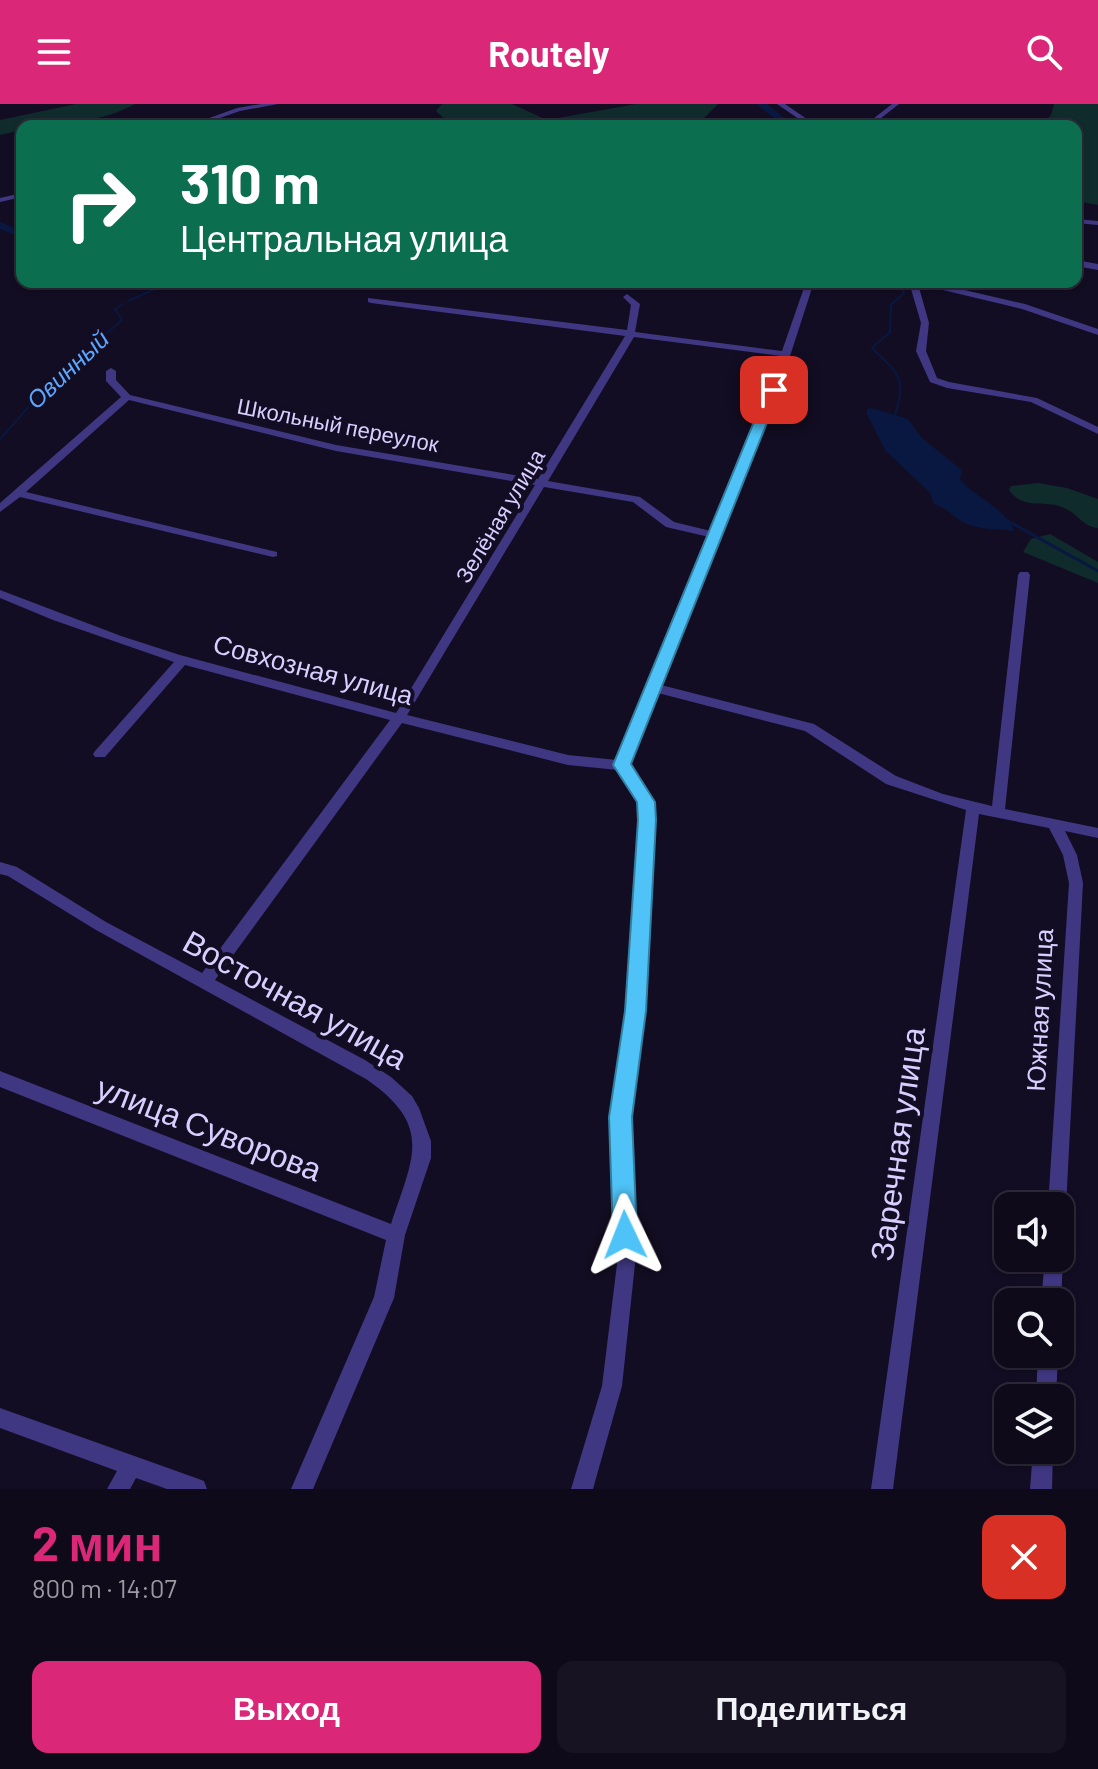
<!DOCTYPE html>
<html lang="ru">
<meta charset="utf-8">
<style>
:root{--surface:#0e0a1a;--page:#171323;--text:#f1f3f6;--muted:#9b9aa2;--line:#2e2b39;--accent:#db2777}
body{margin:0;font-family:Barlow,sans-serif;background:var(--page);color:var(--text);height:100vh;display:flex;flex-direction:column;font-size:30px;white-space:nowrap}
*{box-sizing:border-box;margin:0}
p{font-size:26px;color:var(--muted)}
.icon{flex:none;width:44px;height:44px;fill:none;stroke:currentColor;stroke-width:2;stroke-linecap:round;stroke-linejoin:round}
.map{position:relative;height:1385px;overflow:hidden}
.side{display:flex;flex-direction:column;background:var(--surface);flex:1}
.side>*{flex:none}
.hud{position:absolute;left:16px;top:16px;width:1066px;height:168px;border-radius:16px;box-shadow:0 2px 6px #0004,0 0 0 2px var(--line);background:#0b6e4f;color:#fff;overflow:hidden}
.controls{position:absolute;left:994px;top:1088px;display:grid;gap:16px}
.controls a{display:grid;place-items:center;width:80px;height:80px;border-radius:16px;background:var(--surface);box-shadow:0 2px 6px #0004,0 0 0 2px var(--line);font-size:40px}
.pin{position:absolute;display:grid;place-items:center;width:68px;height:68px;color:#fff;margin:-34px;border-radius:16px;box-shadow:0 4px 12px #0006}
.me{position:absolute;width:88px;margin:-44px;rotate:358deg;stroke-linejoin:round;filter:drop-shadow(0 0 6px #0008)}
.turn{display:flex;align-items:center;gap:28px;height:168px;padding:0 32px;font-size:36px}
.turn .icon{width:104px;height:104px;stroke-width:2.5}
.turn b{display:block;font-size:56px;line-height:68px}
.round{display:grid;place-items:center;flex:none;width:84px;height:84px;border-radius:16px;background:var(--page)}
.summary{display:flex;align-items:center;justify-content:space-between;height:136px;padding:0 32px}
h1{font-size:48px;font-weight:700;line-height:60px;color:var(--accent)}
.action{display:flex;gap:16px;margin-top:auto;padding:16px 32px}
.action a{flex:1;height:92px;border-radius:16px;background:var(--accent);color:#fff;font-size:32px;font-weight:700;line-height:92px;text-align:center}
.action a+a{background:var(--page);color:var(--text)}
header{display:flex;justify-content:space-between;align-items:center;height:104px;padding:0 32px;background:var(--accent);color:#fff;font-size:36px;font-weight:700}
.map>svg:first-child{display:block}
</style>
<header><svg class="icon" aria-label="menu" viewBox="0 0 24 24"><path d="M4 6h16M4 12h16M4 18h16"/></svg>Routely<svg class="icon" aria-label="search" viewBox="0 0 24 24"><circle cx="10" cy="10" r="6"/><path d="M15 15l6 6"/></svg></header>
<div class="map">
<svg width="1098" height="1385" viewBox="0 0 1098 1385">
<rect width="100%" height="100%" fill="#120d22"/>
<g fill="#102b2c">
<path d="M76,0H135C103,18 59,22 22,22V26L0,31V16Z"/>
<polygon points="442,0 512,0 547,16 636,0 718,0 696,22 452,22 436,7"/>
<polygon points="1054,0 1098,0 1098,101 1076,97 1076,22 1040,22 1051,11"/>
<path d="M1038,379L1067,384L1098,395V424C1083,423 1077,409 1064,404C1045,395 1023,407 1009,386L1011,382Z"/>
<polygon points="1050,430 1098,458 1098,479 1023,448 1031,435"/>
</g>
<path fill="#081840" d="M872,304L908,315L922,334L962,366L960,375C974,393 1007,405 1014,427C997,425 976,426 961,417C948,409 951,406 934,400L930,389L885,346L867,310V305Z"/>
<g fill="none" stroke-linecap="round" stroke-linejoin="round">
<g stroke="#081840" stroke-width="2">
<polyline points="128,197 171,178"/>
<path d="M895,311C908,272 896,268 872,244L890,228L891,201L904,189L899,178"/>
<polyline points="0,335 56,272 122,216 115,205 123,200"/>
</g>
<polyline stroke="#081840" stroke-width="3" points="1008,417 1098,467"/>
<g fill="#081840" fill-rule="evenodd">
<polygon points="756,0 767,0 795,22 784,22"/>
<polygon points="0,118 22,127 22,134 0,125"/>
</g>
<g fill="#403782" fill-rule="evenodd">
<polygon points="261,0 278,0 240,7 197,22 187,22 237,4"/>
<polygon points="777,0 785,0 817,22 809,22"/>
<polygon points="892,0 899,0 871,22 864,22"/>
<polygon points="22,89 22,93 0,98 0,94"/>
<polygon points="1076,115 1098,117 1098,121 1076,119"/>
<polygon points="1076,156 1098,160 1098,166 1076,162"/>
<path d="M806,178H814L779,286L661,581L814,620L896,672L943,690L992,702L1018,471L1020,468H1028L1030,471L1005,705L1098,724V734L1065,727L1077,751L1083,779L1066,1102L1063,1108L1060,1110V1102H1048L1069,779L1063,751L1049,724L979,710L893,1385H871L966,706L886,680L805,627L658,589L629,661L653,698L654,716L643,907L629,1013L635,1160L622,1282L593,1385H571L602,1282L617,1160L611,1013L627,907L640,716L639,699L618,666L568,661L402,619L215,876L365,956L391,973L412,992L419,1004L431,1037V1054L405,1131L394,1194L313,1385H291L374,1193L386,1136L0,983V967L391,1120C413,1053 434,1022 366,975L96,826L8,772L0,770V758L17,763L106,818L202,869L390,616L185,561L105,653H95L93,650L95,647L174,558L53,516L0,494V486L121,532L180,551L396,609L535,381L336,347L129,296L26,388L277,448V452L273,453L20,393L0,408V399L121,293L106,277V267L111,264L116,267V276L130,291L336,341L538,375L625,232L371,199L368,198V194L627,226L631,201L623,193L627,190L640,200L635,228L782,247ZM634,233L781,252L769,286L711,427L674,418L640,393L548,377ZM544,383L633,398L666,423L709,433L649,579L645,583L646,586L617,656L568,651L407,611Z"/>
<polygon points="909,178 930,178 1025,200 1098,225 1098,231 1022,205 918,180 929,219 926,247 937,274 949,278 1037,294 1098,323 1098,330 1031,298 947,284 930,278 916,247 921,219"/>
<polygon points="1060,1147 1063,1154 1061,1198 1041,1198 1045,1154 1060,1154"/>
<polygon points="1038,1250 1058,1250 1056,1294 1036,1294"/>
<polygon points="0,1304 196,1374 204,1377 207,1385 167,1385 136,1374 130,1385 107,1385 117,1367 0,1324"/>
<polygon points="1033,1346 1053,1346 1052,1385 1030,1385"/>
</g>
</g>
<polygon fill="#4fc3f7" stroke="#337fa1" stroke-width="2" points="774,282 780,286 631,660 655,698 656,716 646,907 632,1013 637,1131 634,1139 625,1143 617,1139 613,1131 609,1013 625,907 638,716 637,698 613,661 767,286"/>
<g text-anchor="middle" stroke-width="8" stroke-linejoin="round" paint-order="stroke">
<g font-size="22" fill="#d8ceff" stroke="#120d22">
<text transform="translate(338 321) rotate(11)" y="8">Школьный переулок</text>
<text transform="translate(500 412) rotate(-59)" y="8">Зелёная улица</text>
</g>
<g font-size="24" font-style="italic" fill="#5ca6ff" stroke="#120d22">
<text transform="translate(68 266) rotate(-43)" y="8">Овинный</text>
</g>
<g font-size="26" fill="#d8ceff" stroke="#120d22">
<text transform="translate(313 566) rotate(15)" y="9">Совхозная улица</text>
<text transform="translate(1040 906) rotate(-87)" y="9">Южная улица</text>
</g>
<g font-size="32" fill="#d8ceff" stroke="#120d22">
<text transform="translate(295 896) rotate(29)" y="11">Восточная улица</text>
<text transform="translate(209 1025) rotate(21)" y="11">улица Суворова</text>
<text transform="translate(898 1040) rotate(-82)" y="11">Заречная улица</text>
</g>
</g>
</svg>
<div class="controls">
<a><svg class="icon" aria-label="sound" viewBox="0 0 24 24"><path d="M4 9h4l5-4v14l-5-4H4zM17 9q2 3 0 6"/></svg></a>
<a><svg class="icon" aria-label="search" viewBox="0 0 24 24"><circle cx="10" cy="10" r="6"/><path d="M15 15l6 6"/></svg></a>
<a><svg class="icon" aria-label="layers" viewBox="0 0 24 24"><path d="M12 4l9 5-9 5-9-5zM3 14l9 5 9-5"/></svg></a>
</div>
<div class="pin" style="left:774px;top:286px;background:#d93025"><svg class="icon" aria-label="arrive" viewBox="0 0 24 24"><path d="M6 21V4h12l-3 4 3 4H6"/></svg></div>
<svg class="me" style="left:625px;top:1131px" viewBox="-20 -20 40 40"><path d="M0-17L14 15 0 8-14 15z" fill="#4fc3f7" stroke="#fff" stroke-width="4"/></svg>
<div class="hud">
<div class="turn"><svg class="icon" aria-label="right" viewBox="0 0 24 24"><path d="M7 20v-9h11M14 6l5 5-5 5"/></svg><div><b>310 m</b>Центральная улица</div></div>
</div>
</div>
<section class="side">
<div class="summary"><div><h1>2 мин</h1><p>800 m · 14:07</p></div><a class="round" style="background:#d93025;color:#fff"><svg class="icon" aria-label="close" viewBox="0 0 24 24"><path d="M6 6l12 12M18 6L6 18"/></svg></a></div>
<div class="action"><a>Выход</a><a>Поделиться</a></div>
</section>
